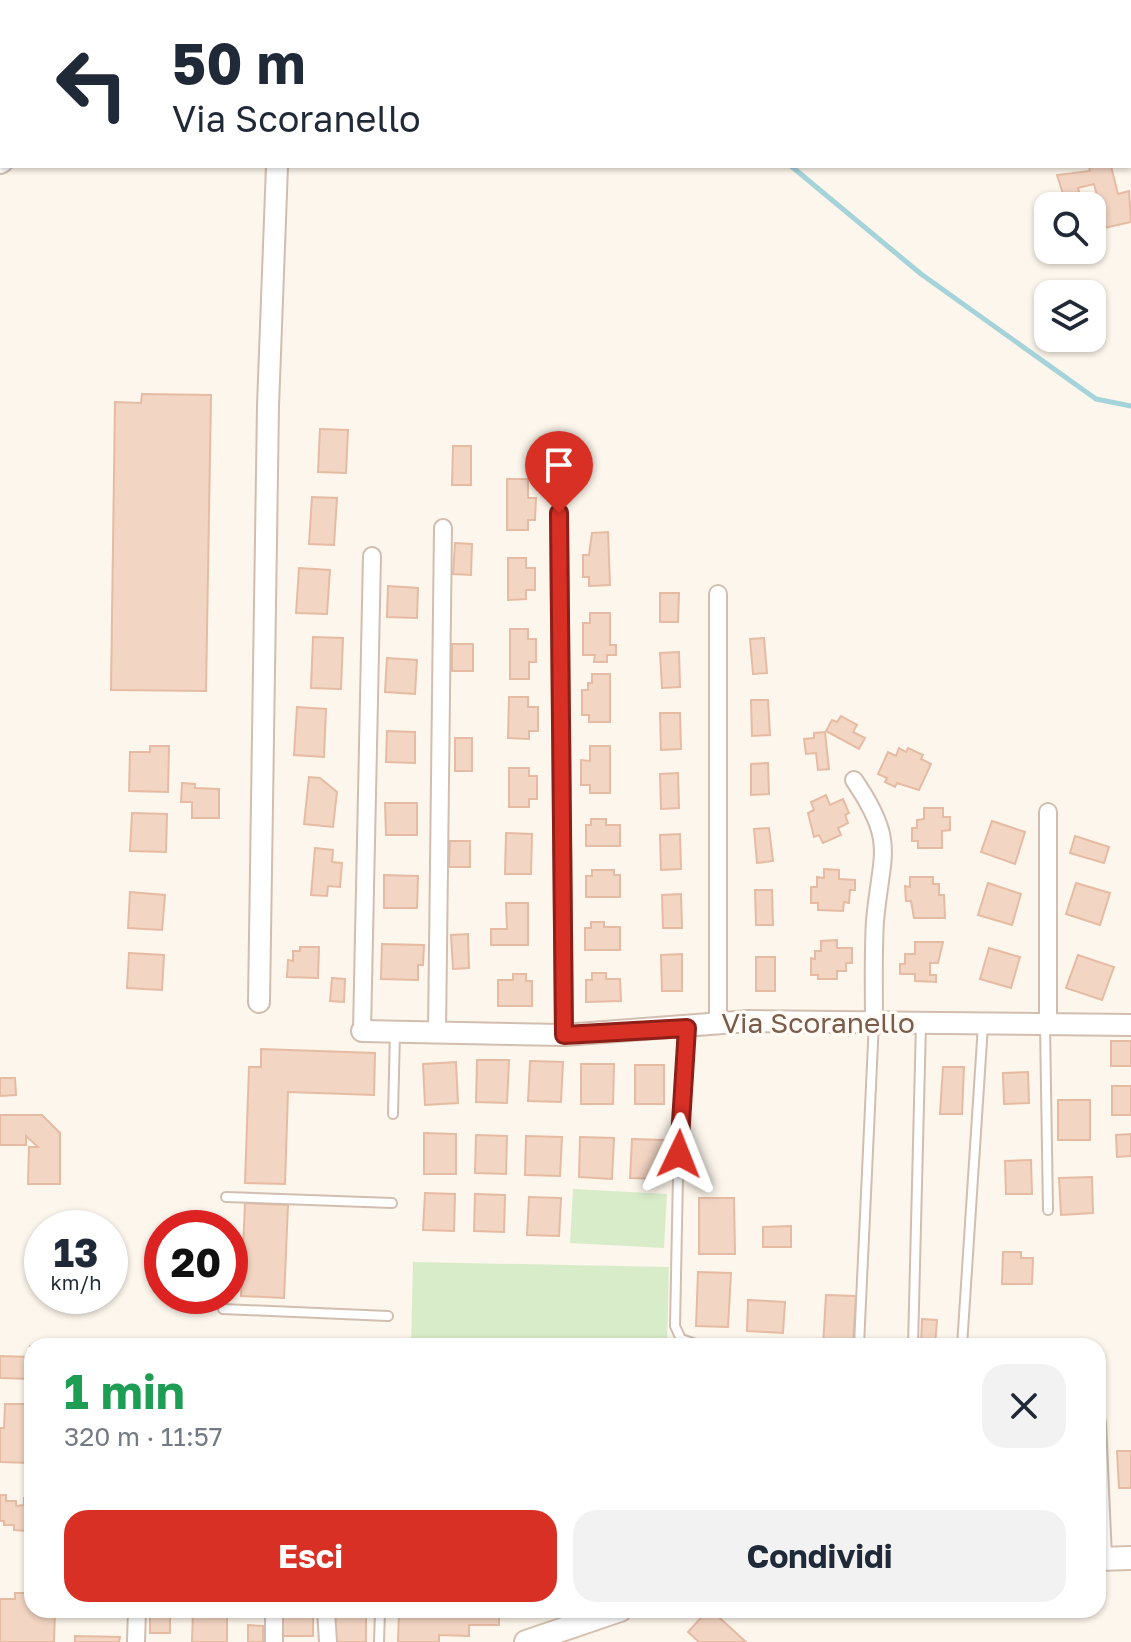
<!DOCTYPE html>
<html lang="it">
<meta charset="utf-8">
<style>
:root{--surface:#fff;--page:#f2f2f3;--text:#1f2937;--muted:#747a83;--accent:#d93025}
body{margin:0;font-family:"Golos Text",sans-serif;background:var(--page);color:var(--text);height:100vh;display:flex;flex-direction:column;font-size:30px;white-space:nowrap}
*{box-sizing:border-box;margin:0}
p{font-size:26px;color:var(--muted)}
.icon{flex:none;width:44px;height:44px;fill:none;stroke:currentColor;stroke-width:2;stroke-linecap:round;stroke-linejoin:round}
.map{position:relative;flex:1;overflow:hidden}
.details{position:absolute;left:24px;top:1338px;width:1082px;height:280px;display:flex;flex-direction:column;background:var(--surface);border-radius:24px;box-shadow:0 2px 6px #0004}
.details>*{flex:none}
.hud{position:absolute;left:0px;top:0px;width:1132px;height:168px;box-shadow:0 2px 6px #0004;background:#fff;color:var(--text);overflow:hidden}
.fabs{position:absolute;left:1034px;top:192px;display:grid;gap:16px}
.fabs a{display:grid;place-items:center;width:72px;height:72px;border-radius:16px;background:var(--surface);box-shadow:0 2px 6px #0004;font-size:40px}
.speed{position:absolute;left:24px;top:1210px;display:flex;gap:16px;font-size:40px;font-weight:700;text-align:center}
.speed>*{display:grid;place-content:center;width:104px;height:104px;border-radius:50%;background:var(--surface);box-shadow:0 2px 6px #0004;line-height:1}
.speed small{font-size:20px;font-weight:400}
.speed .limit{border:12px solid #d22;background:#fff;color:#111}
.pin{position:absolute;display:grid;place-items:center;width:68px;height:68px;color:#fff;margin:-82px -34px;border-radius:50% 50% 50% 0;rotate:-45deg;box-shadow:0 0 8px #0007}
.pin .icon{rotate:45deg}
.me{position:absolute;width:88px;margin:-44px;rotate:2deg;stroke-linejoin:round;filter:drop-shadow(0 0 6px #0008)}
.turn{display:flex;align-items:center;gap:28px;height:168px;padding:0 40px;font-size:36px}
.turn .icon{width:104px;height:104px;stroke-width:2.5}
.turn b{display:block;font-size:56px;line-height:68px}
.round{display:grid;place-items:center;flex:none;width:84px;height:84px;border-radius:24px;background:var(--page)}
.overview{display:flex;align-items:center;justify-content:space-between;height:136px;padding:0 40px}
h1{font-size:48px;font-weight:700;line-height:60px;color:#1e9e55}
.button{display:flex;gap:16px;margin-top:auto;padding:16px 40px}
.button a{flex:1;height:92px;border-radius:24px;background:var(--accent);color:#fff;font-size:32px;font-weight:700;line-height:92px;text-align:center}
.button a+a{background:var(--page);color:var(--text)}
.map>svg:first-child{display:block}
</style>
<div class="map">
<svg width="1131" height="1642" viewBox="0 0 1131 1642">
<rect width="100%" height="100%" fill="#fdf6ec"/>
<polygon fill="#efe9e4" points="0,0 357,0 2,2 0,12"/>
<g fill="#d8ecc9">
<polygon points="573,1189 667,1194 664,1248 570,1243"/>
<polygon points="413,1262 669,1267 667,1346 411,1346"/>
</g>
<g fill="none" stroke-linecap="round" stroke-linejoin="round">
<g stroke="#a5d3da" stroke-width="5">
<polyline points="0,21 2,21"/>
<polyline points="791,166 921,274 1096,399 1131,406"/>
</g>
</g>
<g fill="#f3d5c3" stroke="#e6bba3" stroke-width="2" fill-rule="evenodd">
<path d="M1089,166H1111L1118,194L1129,191L1131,222L1104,228L1102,221L1092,224V206H1067L1057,175L1090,171ZM1094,184L1098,200L1082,204L1078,188Z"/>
<polygon points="142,394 211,395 206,691 111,690 115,402 141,403"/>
<polygon points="320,429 348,430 346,473 318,472"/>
<polygon points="453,446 471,446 471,485 452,485"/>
<polygon points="507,479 528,479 528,498 536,498 535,520 528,520 528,530 507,530"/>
<polygon points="312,497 337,498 334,545 309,544"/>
<polygon points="608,532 610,585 589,586 589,577 583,577 583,555 589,555 592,533"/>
<polygon points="455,543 472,544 471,575 453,574"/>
<polygon points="508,558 526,558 526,568 535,568 535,590 526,590 526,599 508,600"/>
<polygon points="299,568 330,570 327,614 296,613"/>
<polygon points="388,586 418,588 417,618 387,617"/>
<polygon points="660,593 679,593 678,622 660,622"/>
<polygon points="590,613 610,613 610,645 616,645 616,655 607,655 607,662 594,662 595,655 583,655 583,623 590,623"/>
<polygon points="510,629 528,629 528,639 536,639 536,662 529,662 529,679 510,679"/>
<polygon points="313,637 343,638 341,689 311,688"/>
<polygon points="764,638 767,673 753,674 750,639"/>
<rect x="452" y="644" width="21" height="27"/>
<polygon points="679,652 680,687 662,688 660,653"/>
<polygon points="387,658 417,660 415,694 385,692"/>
<polygon points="592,674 610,674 610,722 589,722 589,715 582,715 582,690 588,690 588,683 592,683"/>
<polygon points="509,697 528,697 528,707 538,707 538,731 529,731 529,739 508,738"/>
<polygon points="751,700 768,700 770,735 752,736"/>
<polygon points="297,707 326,709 324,757 294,755"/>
<polygon points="660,713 680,713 681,749 661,750"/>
<polygon points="841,716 857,725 853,732 865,738 859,749 826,731 832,720 837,722"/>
<polygon points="387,731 415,732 415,763 386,762"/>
<polygon points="825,732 829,769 818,770 816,753 806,754 804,739 814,738 814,733"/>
<rect x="455" y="738" width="17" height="33"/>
<polygon points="150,746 169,746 168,792 129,791 130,752 150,752"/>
<polygon points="590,746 610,746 610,793 590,793 590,785 581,785 581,760 590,761"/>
<polygon points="899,748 906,752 908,748 923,755 921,759 931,764 919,790 897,783 895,787 885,782 887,778 878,774 888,752 896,756"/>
<polygon points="768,763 769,794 751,795 751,764"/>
<polygon points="509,768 529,768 529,776 537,776 537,799 529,799 529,807 509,807"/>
<polygon points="678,773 679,808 661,809 660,774"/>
<polygon points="309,777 320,778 337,792 333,827 304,824"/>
<polygon points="182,783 195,784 195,788 219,789 219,818 192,818 192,802 181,802"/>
<polygon points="826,795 830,805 843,799 849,813 845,815 848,823 838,828 841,835 823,843 819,835 814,837 808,813 814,810 811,802"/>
<polygon points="385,803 417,803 417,835 386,835"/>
<polygon points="924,808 943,808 943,817 950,817 950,830 942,831 942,848 918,848 918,841 912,841 912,828 917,828 917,820 924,819"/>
<polygon points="132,813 167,814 166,852 130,851"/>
<polygon points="591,819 606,819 606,825 620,825 620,846 586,846 586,825 591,825"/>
<polygon points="992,821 1025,832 1015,864 981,852"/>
<polygon points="769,828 773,861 757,863 754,829"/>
<polygon points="506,833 532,834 531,874 505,874"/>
<polygon points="680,834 681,869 661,870 660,835"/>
<polygon points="1075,836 1109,847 1104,863 1070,853"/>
<polygon points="450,841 470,841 470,867 449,867"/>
<polygon points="315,848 333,850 332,862 342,863 340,887 328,886 327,896 311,895"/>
<polygon points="824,869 839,870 839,879 855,880 855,890 850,890 849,903 844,902 843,911 818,910 818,903 811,903 811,887 817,887 817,877 824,878"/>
<polygon points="592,870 614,870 614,875 620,875 620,897 586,897 586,876 592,876"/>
<polygon points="384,875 418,876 417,908 384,908"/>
<polygon points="910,877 933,877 933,884 939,884 939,895 944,895 945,918 914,918 911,901 906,901 905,886 910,887"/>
<polygon points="988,883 1021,894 1012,925 978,915"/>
<polygon points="1076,883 1110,893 1100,925 1066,914"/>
<polygon points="755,890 772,890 773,925 756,925"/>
<polygon points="130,892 165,895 162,930 128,928"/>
<polygon points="681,894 682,928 663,928 662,895"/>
<polygon points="506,903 528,903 528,945 491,945 491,929 507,929"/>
<polygon points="591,922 604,922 604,927 620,927 620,950 585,950 585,928 591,928"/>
<polygon points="468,934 469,968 453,969 451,935"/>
<polygon points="837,940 837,948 852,948 852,963 846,963 846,971 837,971 837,979 818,979 818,975 811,975 811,958 815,959 815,951 821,951 821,941"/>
<polygon points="915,942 943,942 938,963 930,963 930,975 936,975 936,982 915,981 915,974 900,974 900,964 905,964 905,954 915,954"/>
<polygon points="382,944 424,945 423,965 418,965 418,980 381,979"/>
<polygon points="300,947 319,947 318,978 287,977 288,960 293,961 293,951 300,951"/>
<polygon points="989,948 1020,957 1011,988 980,979"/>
<polygon points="129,953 164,955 162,990 127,988"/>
<polygon points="682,954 682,991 662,991 661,955"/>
<polygon points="1078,955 1114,967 1102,1000 1066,988"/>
<rect x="756" y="957" width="19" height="34"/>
<polygon points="592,973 606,973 606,979 620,979 621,1001 586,1002 586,980 592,980"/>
<polygon points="513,974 526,974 526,981 532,981 532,1006 498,1006 498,980 513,980"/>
<polygon points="332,978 345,979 344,1002 330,1001"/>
<rect x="1111" y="1041" width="20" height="25"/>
<polygon points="261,1049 375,1053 374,1095 288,1092 285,1184 245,1183 249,1067 261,1067"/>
<polygon points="477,1060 509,1060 507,1103 476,1102"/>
<polygon points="530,1061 563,1062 561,1102 528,1101"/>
<polygon points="456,1062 458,1103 425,1105 423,1064"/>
<polygon points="581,1064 614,1064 613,1104 581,1104"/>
<rect x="635" y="1065" width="29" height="39"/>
<polygon points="943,1067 964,1067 962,1114 940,1114"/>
<polygon points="1028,1072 1029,1103 1004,1104 1003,1073"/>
<polygon points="0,1078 15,1078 16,1095 0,1096"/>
<rect x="1112" y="1086" width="19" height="29"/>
<rect x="1058" y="1100" width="32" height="40"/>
<polygon points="0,1115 42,1115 60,1133 60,1184 28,1184 29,1147 38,1147 26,1136 26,1145 0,1145"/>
<polygon points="424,1133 456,1134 456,1174 424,1174"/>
<polygon points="1131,1134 1131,1156 1117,1157 1116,1135"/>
<polygon points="476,1135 507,1136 506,1174 475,1173"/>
<polygon points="526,1136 562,1137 560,1176 525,1175"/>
<polygon points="580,1137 614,1138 612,1179 579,1177"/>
<polygon points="632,1139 665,1140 663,1179 630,1178"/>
<polygon points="1031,1160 1032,1194 1006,1194 1005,1161"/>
<polygon points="1092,1177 1093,1213 1061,1215 1059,1178"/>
<polygon points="425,1193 455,1194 454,1231 423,1230"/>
<polygon points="475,1194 505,1195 504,1232 474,1231"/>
<polygon points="529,1197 561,1198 559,1236 527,1235"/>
<polygon points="699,1198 734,1198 735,1254 699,1254"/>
<polygon points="245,1203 288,1205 284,1298 241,1296"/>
<polygon points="791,1226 791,1247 763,1247 763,1227"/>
<polygon points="1003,1252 1021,1252 1021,1258 1033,1258 1032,1284 1002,1284"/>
<polygon points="698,1272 731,1273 728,1327 696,1326"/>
<polygon points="826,1295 856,1296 853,1346 823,1346"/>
<polygon points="748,1300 785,1302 783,1333 747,1331"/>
<polygon points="922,1319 937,1320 935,1346 921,1346"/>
<polygon points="30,1346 33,1346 32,1379 0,1378 0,1356 30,1357"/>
<polygon points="5,1404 32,1404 32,1463 0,1462 0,1428 4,1428"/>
<polygon points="1117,1451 1131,1451 1131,1488 1119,1488"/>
<polygon points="0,1495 6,1495 6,1501 16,1501 16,1506 24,1505 24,1498 32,1498 32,1523 28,1523 28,1531 14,1530 14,1525 4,1525 4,1521 0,1521"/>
<polygon points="15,1593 32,1593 32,1610 55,1610 54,1642 0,1642 0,1599 15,1599"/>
<rect x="150" y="1610" width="20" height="23"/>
<polygon points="193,1610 227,1610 227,1642 192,1642"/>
<polygon points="426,1610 528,1610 528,1616 499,1616 499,1625 469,1625 469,1636 439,1635 439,1642 398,1642 399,1611"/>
<polygon points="708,1610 711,1610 746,1642 699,1642 688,1632"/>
<rect x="283" y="1615" width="30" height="21"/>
<polygon points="333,1617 366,1617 366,1642 334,1642"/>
<polygon points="248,1625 263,1626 263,1642 248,1642"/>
<polygon points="75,1636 120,1637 119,1642 75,1642"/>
</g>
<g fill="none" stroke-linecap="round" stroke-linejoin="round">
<defs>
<g id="service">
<polyline points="1045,1026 1048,1210"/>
<polyline points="687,1028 679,1125 675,1326 681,1339 702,1346"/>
<polyline points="393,1114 395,1032"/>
<polyline points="226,1197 392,1203"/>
<polyline points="223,1309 388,1316"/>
<polyline points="859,1345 874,1021"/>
<polyline points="913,1346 921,1023"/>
<polyline points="962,1346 983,1025"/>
<polyline points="1101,1422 1107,1558"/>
<polyline points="379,1642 380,1610"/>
</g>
<g id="minor">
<polyline points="559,513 564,1035"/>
<path d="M854,780C897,843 881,853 875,921C873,954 874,988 874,1021"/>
<polyline points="718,1023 718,594"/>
<polyline points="1048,1025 1048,812"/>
<polyline points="362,1031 372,556"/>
<polyline points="437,1033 443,528"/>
<polyline points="274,1610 274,1642"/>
<polyline points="326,1610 328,1642"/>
<polyline points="136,1642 137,1610"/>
</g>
<g id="tertiary">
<polyline points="0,163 2,162"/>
<polyline points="259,1002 268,406 277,166"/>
<polyline points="362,1031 564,1035 749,1021 1131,1025"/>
</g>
<g id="secondary">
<polyline points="1098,1559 1131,1558"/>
<polyline points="526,1642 620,1610"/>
</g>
</defs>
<use href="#service" stroke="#d1beb0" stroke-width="12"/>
<use href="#minor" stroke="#d1beb0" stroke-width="20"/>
<use href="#tertiary" stroke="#d1beb0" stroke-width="24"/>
<use href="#secondary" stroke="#d6c0b0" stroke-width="26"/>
<use href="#service" stroke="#fff" stroke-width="8"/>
<use href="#minor" stroke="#fff" stroke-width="16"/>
<use href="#tertiary" stroke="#fff" stroke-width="20"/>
<use href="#secondary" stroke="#fff" stroke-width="22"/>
</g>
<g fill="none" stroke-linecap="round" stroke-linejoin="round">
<defs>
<polyline id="route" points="559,513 564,1035 687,1028 679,1154"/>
</defs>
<use href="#route" stroke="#8d1f18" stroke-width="20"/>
<use href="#route" stroke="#d93025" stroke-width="14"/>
</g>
<g text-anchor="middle" stroke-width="7" stroke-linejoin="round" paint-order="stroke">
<g font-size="28" fill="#7a5c4d" stroke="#fffaf3">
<text x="818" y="1033">Via Scoranello</text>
</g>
</g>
</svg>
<div class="fabs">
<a><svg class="icon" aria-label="search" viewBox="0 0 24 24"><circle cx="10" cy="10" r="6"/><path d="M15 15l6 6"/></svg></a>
<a><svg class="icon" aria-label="layers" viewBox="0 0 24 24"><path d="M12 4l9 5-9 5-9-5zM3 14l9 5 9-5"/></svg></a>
</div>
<div class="speed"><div>13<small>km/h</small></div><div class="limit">20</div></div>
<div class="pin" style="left:559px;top:513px;background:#d93025"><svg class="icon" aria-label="arrive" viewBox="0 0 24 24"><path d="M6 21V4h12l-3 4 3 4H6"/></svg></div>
<svg class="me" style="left:679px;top:1154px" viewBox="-20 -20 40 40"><path d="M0-17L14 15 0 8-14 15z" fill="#d93025" stroke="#fff" stroke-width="4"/></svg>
<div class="hud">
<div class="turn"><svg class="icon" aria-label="left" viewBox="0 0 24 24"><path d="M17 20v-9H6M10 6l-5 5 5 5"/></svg><div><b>50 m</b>Via Scoranello</div></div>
</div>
<section class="details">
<div class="overview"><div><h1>1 min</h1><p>320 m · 11:57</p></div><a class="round"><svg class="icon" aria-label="close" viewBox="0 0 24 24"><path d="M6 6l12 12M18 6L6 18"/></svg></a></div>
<div class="button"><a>Esci</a><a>Condividi</a></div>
</section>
</div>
